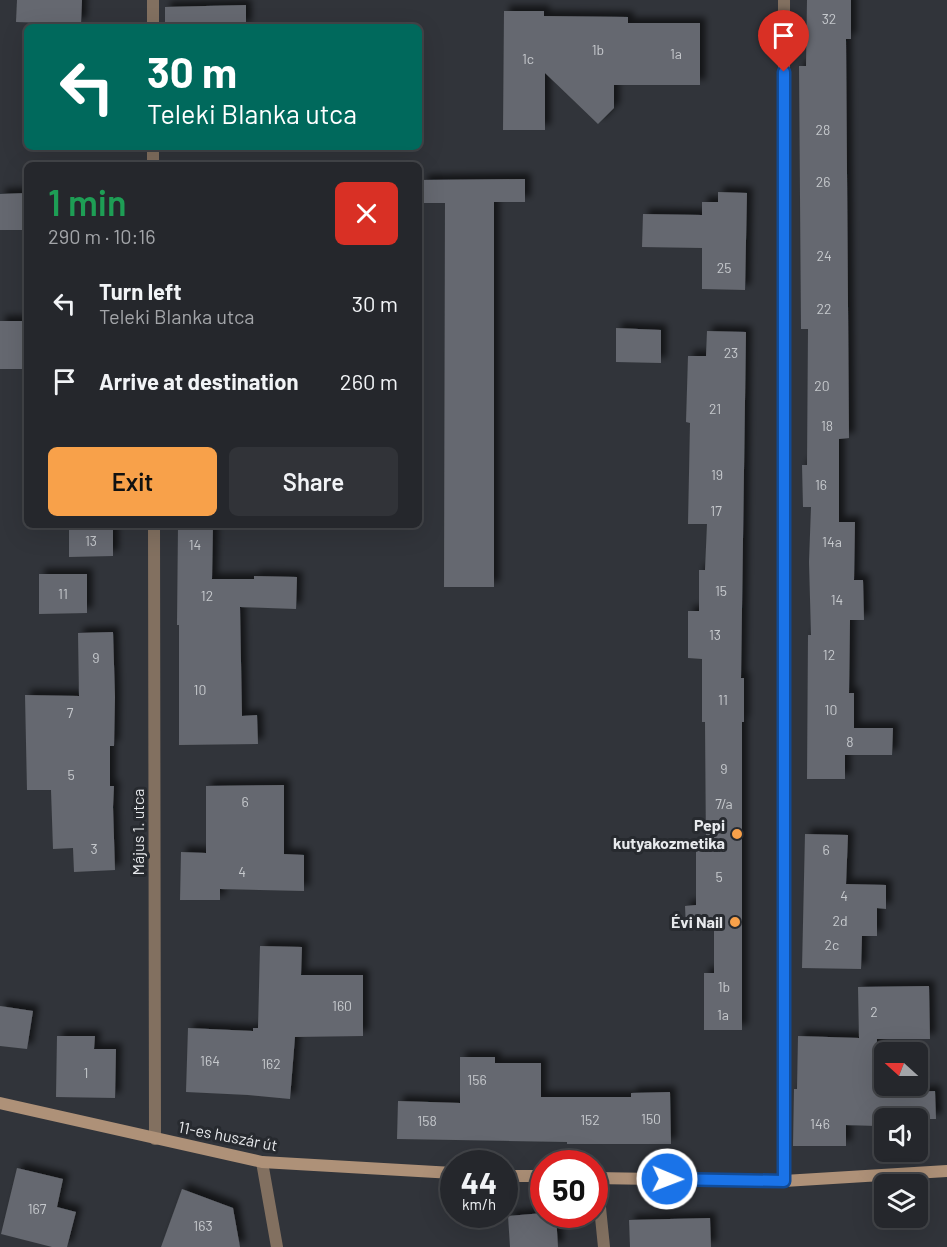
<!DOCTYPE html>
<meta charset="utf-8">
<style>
:root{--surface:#25272c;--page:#313338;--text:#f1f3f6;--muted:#a3a5a9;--line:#424448;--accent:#f8a14a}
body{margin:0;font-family:Barlow,sans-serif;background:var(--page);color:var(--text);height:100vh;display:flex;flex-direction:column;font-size:22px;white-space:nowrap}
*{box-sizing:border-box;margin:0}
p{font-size:20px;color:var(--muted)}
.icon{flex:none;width:33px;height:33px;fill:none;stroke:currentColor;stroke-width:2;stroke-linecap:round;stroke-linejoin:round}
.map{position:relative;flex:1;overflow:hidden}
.sheet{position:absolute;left:24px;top:162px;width:398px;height:366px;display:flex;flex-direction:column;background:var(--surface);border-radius:9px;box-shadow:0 6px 24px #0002,0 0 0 2px var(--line)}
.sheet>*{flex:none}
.top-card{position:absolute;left:24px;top:24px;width:398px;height:126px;border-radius:9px;box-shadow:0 6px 24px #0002,0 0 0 2px var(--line);background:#00695c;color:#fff;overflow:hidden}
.needle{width:39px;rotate:291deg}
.fabs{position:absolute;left:874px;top:1042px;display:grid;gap:12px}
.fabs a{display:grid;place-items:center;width:54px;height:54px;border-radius:9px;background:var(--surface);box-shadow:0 6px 24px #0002,0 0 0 2px var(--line);font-size:30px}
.speed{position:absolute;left:440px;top:1150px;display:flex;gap:12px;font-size:30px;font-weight:700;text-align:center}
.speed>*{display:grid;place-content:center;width:78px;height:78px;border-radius:50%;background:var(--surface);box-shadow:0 6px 24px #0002,0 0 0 2px var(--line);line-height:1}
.speed small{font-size:15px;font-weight:400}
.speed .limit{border:9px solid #d22;background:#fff;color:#111}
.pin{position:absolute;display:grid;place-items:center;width:51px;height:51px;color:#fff;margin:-62px -26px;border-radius:50% 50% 50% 0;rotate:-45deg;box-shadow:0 0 6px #0007}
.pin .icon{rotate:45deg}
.me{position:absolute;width:66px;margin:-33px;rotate:91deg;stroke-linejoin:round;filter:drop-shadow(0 0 4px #0008)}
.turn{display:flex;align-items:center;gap:21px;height:126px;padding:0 24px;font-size:27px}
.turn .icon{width:78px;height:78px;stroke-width:2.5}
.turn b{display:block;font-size:42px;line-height:51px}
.round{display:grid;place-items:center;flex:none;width:63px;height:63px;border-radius:9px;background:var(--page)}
.summary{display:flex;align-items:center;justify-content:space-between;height:102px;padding:0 24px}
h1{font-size:36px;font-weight:600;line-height:45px;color:#1e9e55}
.button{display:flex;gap:12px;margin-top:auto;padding:12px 24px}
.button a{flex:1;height:69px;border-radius:9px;background:var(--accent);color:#111;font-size:24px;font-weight:600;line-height:69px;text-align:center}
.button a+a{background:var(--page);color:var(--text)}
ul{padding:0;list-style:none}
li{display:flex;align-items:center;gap:18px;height:78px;padding:0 24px}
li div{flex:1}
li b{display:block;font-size:22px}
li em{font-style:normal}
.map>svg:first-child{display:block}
</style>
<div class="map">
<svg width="947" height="1247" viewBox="0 0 947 1247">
<defs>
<filter id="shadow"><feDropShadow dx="5.5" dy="-5.5" stdDeviation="3" flood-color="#0009"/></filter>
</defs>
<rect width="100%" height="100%" fill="#31343a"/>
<g fill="#65686f" filter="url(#shadow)">
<polygon points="17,0 82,0 81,24 16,22"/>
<polygon points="807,0 851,0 851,39 846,39 849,438 839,439 839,522 855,522 854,580 863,580 864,620 850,620 849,693 854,693 854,728 893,728 892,755 845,755 845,779 807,779 808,635 811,635 809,562 811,507 803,507 802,465 807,465 808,329 801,329 799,66 806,66"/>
<polygon points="246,5 246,27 165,27 165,7"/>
<polygon points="504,11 544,11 544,16 628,17 628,23 700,23 700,85 614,85 614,108 598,124 545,73 545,130 503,130"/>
<polygon points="525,179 525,202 494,202 494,587 444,587 445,203 422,203 422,180"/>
<polygon points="718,192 747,193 745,290 702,289 702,248 642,247 643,214 702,215 702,202 718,202"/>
<polygon points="27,193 27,230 0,230 0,194"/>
<polygon points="0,321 27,321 27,349 22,349 22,369 0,369"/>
<polygon points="616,328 661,330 661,363 616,362"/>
<polygon points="707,331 746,332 741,678 744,678 744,722 742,722 742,1030 704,1030 704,973 714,973 714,928 686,928 685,906 696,905 696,849 706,849 705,722 702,722 702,659 688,658 688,611 699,611 699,570 705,570 707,524 688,524 690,423 686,422 688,356 706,356"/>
<polygon points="69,525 113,525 113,556 69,557"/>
<polygon points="178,525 213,525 212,579 254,579 254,576 297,577 296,609 240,607 242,716 257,715 258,744 179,745 179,625 177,625"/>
<polygon points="39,574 87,574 87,613 39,614"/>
<polygon points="113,632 115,697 114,746 110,746 110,786 114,786 113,807 115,870 74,872 73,848 53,849 51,790 27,790 25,695 79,696 78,633"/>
<polygon points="284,785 284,854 304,855 304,891 220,889 220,900 180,900 181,852 206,853 206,786"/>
<polygon points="805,834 848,835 846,884 886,885 886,909 877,908 877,936 862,936 861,969 802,968"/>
<polygon points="260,946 302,947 301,975 363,975 363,1036 295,1037 290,1099 248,1095 186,1092 188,1028 253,1031 253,1028 258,1028"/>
<polygon points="929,986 930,1039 877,1039 876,1093 935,1091 936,1119 876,1119 876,1126 846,1125 846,1146 793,1146 794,1089 797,1089 798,1036 859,1038 858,987"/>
<polygon points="0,1006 33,1011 27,1049 0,1046"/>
<polygon points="57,1036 95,1036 94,1049 116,1049 115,1098 56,1097"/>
<polygon points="460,1057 495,1057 495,1063 541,1063 541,1097 631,1097 631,1093 670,1092 671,1144 567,1144 567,1142 397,1139 398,1101 460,1103"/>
<polygon points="17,1168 63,1179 57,1207 76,1212 67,1247 52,1247 1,1234"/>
<polygon points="182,1189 233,1208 240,1247 161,1247"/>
<polygon points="543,1213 543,1215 556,1215 558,1247 510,1247 508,1216"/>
<polygon points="710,1218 711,1247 630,1247 629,1220"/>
</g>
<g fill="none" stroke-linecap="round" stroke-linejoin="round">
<g stroke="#827060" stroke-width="12">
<polyline points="153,0 153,27"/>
<polyline points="153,147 153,165"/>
<polyline points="154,525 155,1139"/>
<polyline points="262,1162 277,1247"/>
<polyline points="597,1178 604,1247"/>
<polyline points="784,1181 784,0"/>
</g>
<g stroke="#ae9178" stroke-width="12">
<polyline points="0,1103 262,1162 453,1173"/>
<polyline points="504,1176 543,1176"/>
<polyline points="594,1178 784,1181 947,1171"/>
</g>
</g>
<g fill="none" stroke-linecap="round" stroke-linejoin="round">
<defs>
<polyline id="route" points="667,1179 784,1181 784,72"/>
</defs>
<use href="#route" stroke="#114b97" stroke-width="15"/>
<use href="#route" stroke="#1a73e8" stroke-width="10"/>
</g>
<g fill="#f8a14a" stroke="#272a2f" stroke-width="2">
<circle cx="737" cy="834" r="6"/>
<circle cx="735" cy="922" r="6"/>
</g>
<g text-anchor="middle" stroke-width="6" stroke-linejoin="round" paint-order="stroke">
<g font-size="14" fill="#c6c9cd">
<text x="829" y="24">32</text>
<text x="598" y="55">1b</text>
<text x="676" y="59">1a</text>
<text x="528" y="64">1c</text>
<text x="823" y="135">28</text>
<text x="823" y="187">26</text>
<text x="824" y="261">24</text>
<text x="724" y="273">25</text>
<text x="824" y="314">22</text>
<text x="731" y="358">23</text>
<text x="822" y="391">20</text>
<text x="715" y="414">21</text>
<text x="827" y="431">18</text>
<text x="717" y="480">19</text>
<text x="821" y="490">16</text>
<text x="716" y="516">17</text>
<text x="91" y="546">13</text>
<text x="832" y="547">14a</text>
<text x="195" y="550">14</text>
<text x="721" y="596">15</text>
<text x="63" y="599">11</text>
<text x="207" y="601">12</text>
<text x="837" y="605">14</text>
<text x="715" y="640">13</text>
<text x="829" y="660">12</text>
<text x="96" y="663">9</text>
<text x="200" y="695">10</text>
<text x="723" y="705">11</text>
<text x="831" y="715">10</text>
<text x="70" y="718">7</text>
<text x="850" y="747">8</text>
<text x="724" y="774">9</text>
<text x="71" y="780">5</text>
<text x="245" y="807">6</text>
<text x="724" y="809">7/a</text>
<text x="94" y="854">3</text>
<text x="826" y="855">6</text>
<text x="242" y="877">4</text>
<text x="719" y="882">5</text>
<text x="844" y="901">4</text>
<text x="840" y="926">2d</text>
<text x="832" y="950">2c</text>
<text x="724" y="992">1b</text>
<text x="342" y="1011">160</text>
<text x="874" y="1017">2</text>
<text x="723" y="1020">1a</text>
<text x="210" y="1066">164</text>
<text x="271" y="1069">162</text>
<text x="86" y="1078">1</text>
<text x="477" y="1085">156</text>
<text x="651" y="1124">150</text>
<text x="590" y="1125">152</text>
<text x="427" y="1126">158</text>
<text x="820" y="1129">146</text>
<text x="37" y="1214">167</text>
<text x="203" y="1231">163</text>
</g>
<g font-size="16" font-weight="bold" fill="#e7e9ec" stroke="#272a2f" text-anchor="end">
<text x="725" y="831">Pepi<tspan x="725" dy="18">kutyakozmetika</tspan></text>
<text x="723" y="928">Évi Nail</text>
</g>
<g font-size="16" fill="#e7e9ec" stroke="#272a2f">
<text transform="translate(138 832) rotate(-90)" y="6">Május 1. utca</text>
<text transform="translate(228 1136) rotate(11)" y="6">11-es huszár út</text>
</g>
</g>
</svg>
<div class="fabs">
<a><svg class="needle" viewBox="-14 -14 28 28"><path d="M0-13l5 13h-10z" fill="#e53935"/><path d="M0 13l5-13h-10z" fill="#a3a5a9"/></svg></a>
<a><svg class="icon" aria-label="sound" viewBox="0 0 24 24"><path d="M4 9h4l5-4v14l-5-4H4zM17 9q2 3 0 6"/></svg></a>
<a><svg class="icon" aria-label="layers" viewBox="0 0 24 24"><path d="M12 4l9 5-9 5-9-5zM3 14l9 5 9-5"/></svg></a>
</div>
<div class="speed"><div>44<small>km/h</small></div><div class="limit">50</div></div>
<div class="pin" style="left:784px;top:72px;background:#d93025"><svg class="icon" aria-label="arrive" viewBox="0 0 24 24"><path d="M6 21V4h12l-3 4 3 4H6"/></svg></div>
<svg class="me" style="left:667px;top:1179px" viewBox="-20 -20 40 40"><circle r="17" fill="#1a73e8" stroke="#fff" stroke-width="3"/><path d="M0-11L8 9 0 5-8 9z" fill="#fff"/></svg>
<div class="top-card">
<div class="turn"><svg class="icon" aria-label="left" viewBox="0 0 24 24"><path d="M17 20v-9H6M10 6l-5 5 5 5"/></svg><div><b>30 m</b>Teleki Blanka utca</div></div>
</div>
<section class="sheet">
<div class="summary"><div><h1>1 min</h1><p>290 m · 10:16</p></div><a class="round" style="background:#d93025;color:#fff"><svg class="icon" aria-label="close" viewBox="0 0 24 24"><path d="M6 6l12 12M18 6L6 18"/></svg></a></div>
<ul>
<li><svg class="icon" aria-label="left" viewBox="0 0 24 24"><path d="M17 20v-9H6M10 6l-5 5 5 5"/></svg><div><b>Turn left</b><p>Teleki Blanka utca</p></div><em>30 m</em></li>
<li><svg class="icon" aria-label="arrive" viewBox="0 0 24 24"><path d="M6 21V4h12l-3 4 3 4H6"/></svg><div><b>Arrive at destination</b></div><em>260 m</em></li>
</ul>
<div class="button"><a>Exit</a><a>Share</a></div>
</section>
</div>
